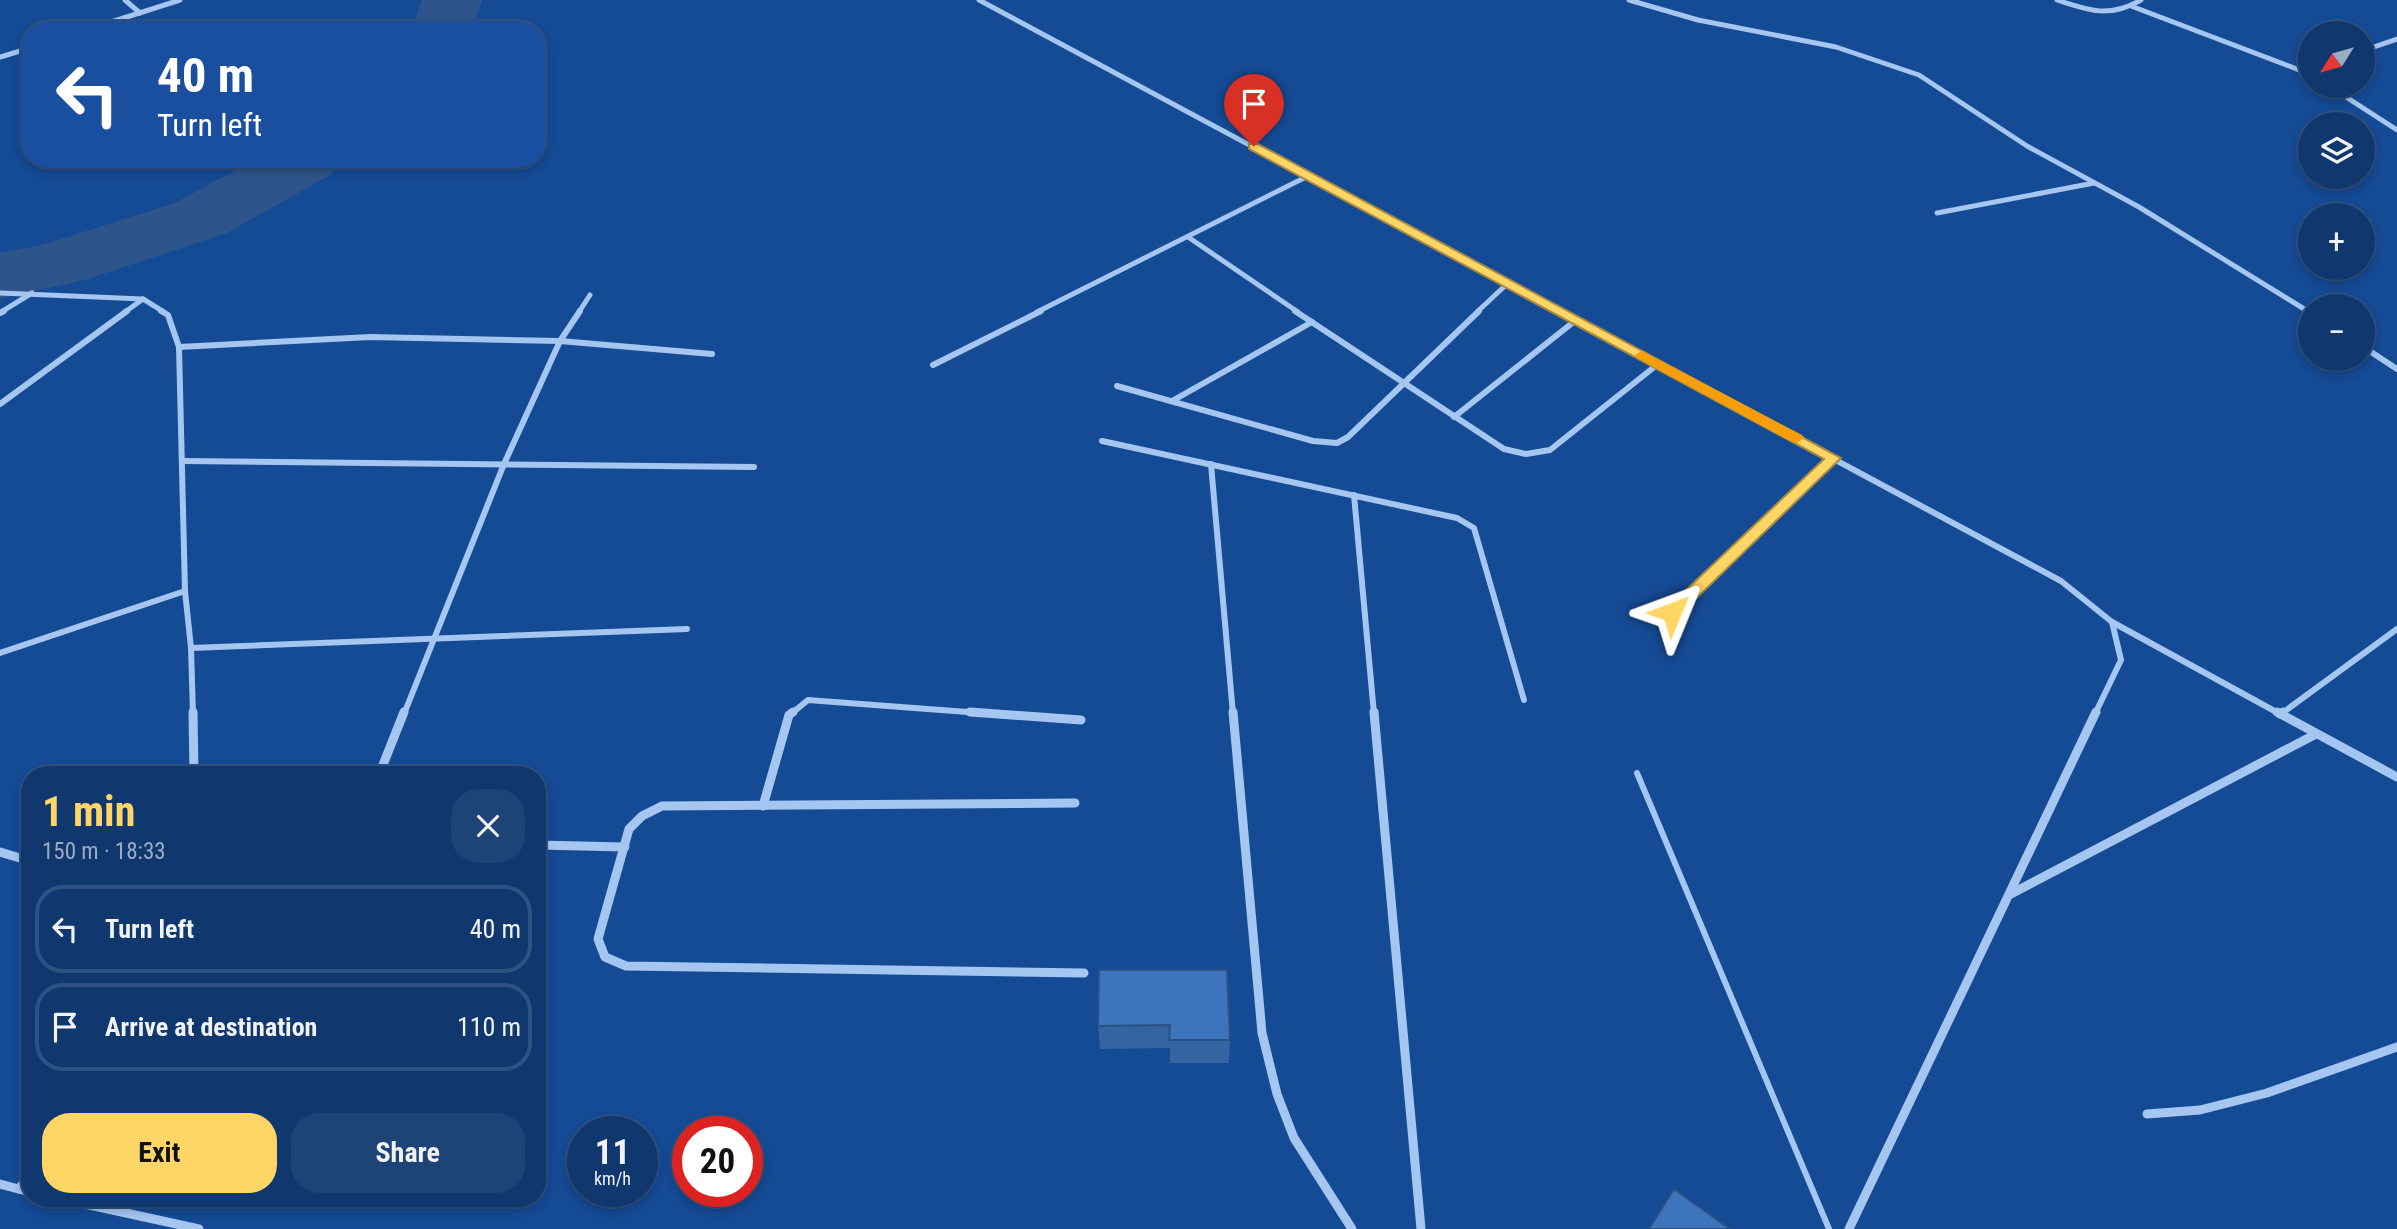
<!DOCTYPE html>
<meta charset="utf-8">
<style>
:root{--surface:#10386f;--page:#1e4377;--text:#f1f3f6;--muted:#9cacc3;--line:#305282;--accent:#ffd565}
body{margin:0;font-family:"Roboto Condensed",sans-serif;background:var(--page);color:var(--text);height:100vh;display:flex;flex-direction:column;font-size:26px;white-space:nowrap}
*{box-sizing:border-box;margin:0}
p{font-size:23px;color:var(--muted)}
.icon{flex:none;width:38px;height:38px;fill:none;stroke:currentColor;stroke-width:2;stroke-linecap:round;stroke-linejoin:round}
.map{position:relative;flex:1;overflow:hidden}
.details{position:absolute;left:21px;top:766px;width:525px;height:441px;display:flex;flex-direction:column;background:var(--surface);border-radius:28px;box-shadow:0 4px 10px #0003,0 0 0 2px var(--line)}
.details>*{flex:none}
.top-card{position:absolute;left:21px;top:21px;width:525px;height:147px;border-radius:28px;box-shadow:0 4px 10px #0003,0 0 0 2px var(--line);background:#1a4fa0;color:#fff;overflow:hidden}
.needle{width:46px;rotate:233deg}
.buttons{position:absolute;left:2298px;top:21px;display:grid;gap:14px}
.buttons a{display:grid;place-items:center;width:77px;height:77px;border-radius:50%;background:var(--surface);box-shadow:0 4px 10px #0003,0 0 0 2px var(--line);font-size:35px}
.speed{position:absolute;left:567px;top:1116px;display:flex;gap:14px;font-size:35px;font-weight:700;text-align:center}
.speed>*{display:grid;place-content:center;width:91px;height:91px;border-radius:50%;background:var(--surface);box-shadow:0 4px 10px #0003,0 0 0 2px var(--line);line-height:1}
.speed small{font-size:18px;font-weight:400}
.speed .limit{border:10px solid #d22;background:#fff;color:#111}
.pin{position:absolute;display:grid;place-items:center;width:60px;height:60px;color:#fff;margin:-72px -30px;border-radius:50% 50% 50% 0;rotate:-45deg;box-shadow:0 0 7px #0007}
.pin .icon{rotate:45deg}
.me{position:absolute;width:77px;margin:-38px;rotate:46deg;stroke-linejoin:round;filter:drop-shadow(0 0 5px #0008)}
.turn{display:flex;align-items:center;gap:24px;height:147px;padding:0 21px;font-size:32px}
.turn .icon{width:91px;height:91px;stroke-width:2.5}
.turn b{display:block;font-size:49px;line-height:60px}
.round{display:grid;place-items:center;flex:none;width:74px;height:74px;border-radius:28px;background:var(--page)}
.overview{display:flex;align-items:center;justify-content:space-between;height:119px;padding:0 21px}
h1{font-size:42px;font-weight:700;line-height:52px;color:var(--accent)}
.primary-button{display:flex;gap:14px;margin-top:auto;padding:14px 21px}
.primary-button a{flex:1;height:80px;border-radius:28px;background:var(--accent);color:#111;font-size:28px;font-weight:700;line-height:80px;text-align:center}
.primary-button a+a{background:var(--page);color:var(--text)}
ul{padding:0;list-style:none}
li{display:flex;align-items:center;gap:21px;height:88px;margin:0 14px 10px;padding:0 7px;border:4px solid var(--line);border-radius:28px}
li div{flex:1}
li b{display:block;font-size:26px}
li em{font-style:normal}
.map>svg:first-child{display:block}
</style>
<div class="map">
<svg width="2397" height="1229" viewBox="0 0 2397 1229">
<rect width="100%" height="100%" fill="#154a94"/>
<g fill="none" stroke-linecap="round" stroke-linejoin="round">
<g fill="#2e558b" fill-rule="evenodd">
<polygon points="422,0 482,0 473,30 411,30"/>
<polygon points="256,159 342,159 332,174 227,233 85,280 0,299 0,253 42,245 175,203"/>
</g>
<polyline stroke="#a4c6f1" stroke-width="5" points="1672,612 1834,458"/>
<polyline stroke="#a4c6f1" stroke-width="6" points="1637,773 1829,1229"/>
<g stroke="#a4c6f1" stroke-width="5">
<polyline points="125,0 140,13"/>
<polyline points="979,0 1561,312"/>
<polyline points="1629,0 1698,20 1836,47 1919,75 2027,146 2139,207 2309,312"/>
<path d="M2057,0C2089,11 2110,18 2141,0"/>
<polyline points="2131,6 2310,74"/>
<polyline points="86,30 180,0"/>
<polyline points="2362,51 2397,39"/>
<polyline points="0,57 30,48"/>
<polyline points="2329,86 2397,130"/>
<polyline points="1937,213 2094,183"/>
<polyline points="1188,237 1298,312"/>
<polyline points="0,293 143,299 164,312"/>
<polyline points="1,312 32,293"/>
<polyline points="125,312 143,299"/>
<polyline points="579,312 590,295"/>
<polyline points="1037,312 1308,176"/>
<polyline points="1477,312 1508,283"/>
</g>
<g stroke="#a4c6f1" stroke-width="6">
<polyline points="161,311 168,315 179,347 185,591 191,648 193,714"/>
<polyline points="1295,311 1504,449 1526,454 1550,450 1658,364"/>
<polyline points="1558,311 2061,581 2112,622 2121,660 2095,714"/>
<polyline points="2306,311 2310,313"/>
<polyline points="0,313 4,311"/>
<polyline points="2362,346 2397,369"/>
<polyline points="179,347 370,337 560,341 712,354"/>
<polyline points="933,365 1041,311"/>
<polyline points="1117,386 1313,441 1337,443 1348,437 1479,311"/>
<polyline points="1172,401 1312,322"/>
<polyline points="0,404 127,311"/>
<polyline points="1454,417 1576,320"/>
<polyline points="1102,441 1457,518 1474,528 1524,700"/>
<polyline points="183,461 754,467"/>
<polyline points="1211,464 1233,714"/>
<polyline points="1354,495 1374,714"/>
<polyline points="2112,622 2280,714"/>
<polyline points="191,648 687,629"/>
<polyline points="0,653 185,591"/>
<polyline points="404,714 504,464 560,341 580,311"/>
<polyline points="791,714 808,700 994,714"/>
<polyline points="2281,714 2397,629"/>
</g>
<g stroke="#a4c6f1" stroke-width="9">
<polyline points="193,712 194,775"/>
<polyline points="970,712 1081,720"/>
<polyline points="1233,712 1262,1033 1277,1094 1294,1138 1352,1229"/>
<polyline points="1374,712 1421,1229"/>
<polyline points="2277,712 2397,777"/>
<polyline points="2280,714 2283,712"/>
<polyline points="379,775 404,712"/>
<polyline points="1075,803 662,806 642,816 629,829 598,939 605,957 626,966 1084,973"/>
<polyline points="763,806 789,715 793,712"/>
<polyline points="537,845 625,847"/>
<polyline points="0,852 30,861"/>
<polyline points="2009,895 2316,734"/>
<polyline points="2147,1114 2200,1110 2267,1093 2397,1047"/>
<polyline points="0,1184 30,1192"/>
<polyline points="19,1189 30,1174"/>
<polyline points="62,1199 199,1229"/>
<polyline points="1849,1229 2096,712"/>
</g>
</g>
<polygon fill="#3464a1" points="1099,970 1230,1040 1229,1063 1170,1063 1170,1048 1100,1049 1098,1026"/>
<g fill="#3d74bb" stroke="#2b5183" stroke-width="2">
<polygon points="1099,970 1227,970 1230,1040 1169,1040 1170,1025 1098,1026"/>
<polygon points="1674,1189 1730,1229 1649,1229"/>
</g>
<polygon fill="#ffd565" stroke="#a68a42" stroke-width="2" points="1249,144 1258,144 1841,458 1678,616 1667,616 1667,608 1824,459 1249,149"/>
<polygon fill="#f59e0b" points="1642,351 1802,435 1804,438 1797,443 1792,442 1637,358 1635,355"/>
</svg>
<div class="buttons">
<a><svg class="needle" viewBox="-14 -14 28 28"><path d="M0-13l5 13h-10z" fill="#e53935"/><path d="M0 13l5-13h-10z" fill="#9cacc3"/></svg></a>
<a><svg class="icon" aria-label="layers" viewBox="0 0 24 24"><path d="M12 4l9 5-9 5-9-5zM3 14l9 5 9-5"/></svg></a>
<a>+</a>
<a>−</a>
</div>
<div class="speed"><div>11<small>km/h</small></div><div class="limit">20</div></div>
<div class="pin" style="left:1254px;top:146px;background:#d93025"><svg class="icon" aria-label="arrive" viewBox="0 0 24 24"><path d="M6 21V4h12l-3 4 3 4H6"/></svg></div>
<svg class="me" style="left:1672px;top:612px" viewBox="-20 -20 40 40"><path d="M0-17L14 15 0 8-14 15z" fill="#ffd565" stroke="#fff" stroke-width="4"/></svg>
<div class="top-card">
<div class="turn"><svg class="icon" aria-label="left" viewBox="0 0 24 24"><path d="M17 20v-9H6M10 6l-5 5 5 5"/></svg><div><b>40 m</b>Turn left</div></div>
</div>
<section class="details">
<div class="overview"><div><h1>1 min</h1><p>150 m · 18:33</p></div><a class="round"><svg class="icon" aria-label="close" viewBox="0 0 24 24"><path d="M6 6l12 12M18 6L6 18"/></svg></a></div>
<ul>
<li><svg class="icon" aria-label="left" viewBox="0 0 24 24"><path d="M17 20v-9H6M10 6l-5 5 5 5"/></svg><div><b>Turn left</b></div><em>40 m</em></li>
<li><svg class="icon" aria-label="arrive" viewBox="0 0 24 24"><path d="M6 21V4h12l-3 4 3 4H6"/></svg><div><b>Arrive at destination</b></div><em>110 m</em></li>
</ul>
<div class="primary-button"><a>Exit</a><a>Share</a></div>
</section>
</div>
